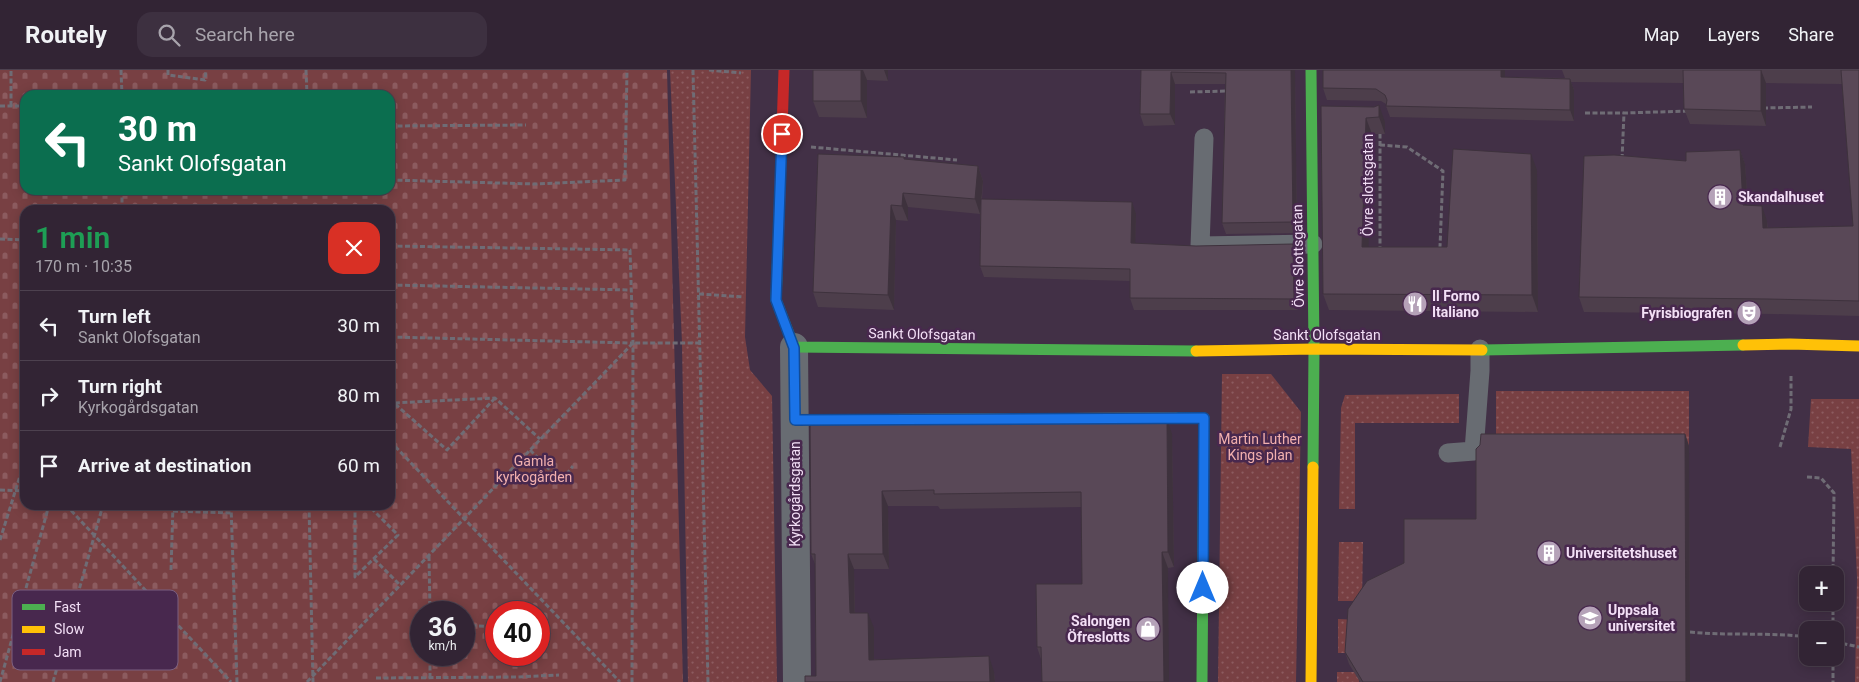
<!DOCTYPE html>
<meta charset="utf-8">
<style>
:root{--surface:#322434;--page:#3d3040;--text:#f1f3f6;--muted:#a8a4ac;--line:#4d414f}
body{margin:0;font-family:Roboto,sans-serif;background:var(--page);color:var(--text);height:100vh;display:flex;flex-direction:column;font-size:19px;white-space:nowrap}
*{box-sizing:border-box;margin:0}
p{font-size:16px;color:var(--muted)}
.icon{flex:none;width:28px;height:28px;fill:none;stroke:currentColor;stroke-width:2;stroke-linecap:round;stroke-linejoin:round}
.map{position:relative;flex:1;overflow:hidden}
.details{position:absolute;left:20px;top:135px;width:375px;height:305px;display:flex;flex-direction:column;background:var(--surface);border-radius:15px;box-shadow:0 2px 12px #0003,0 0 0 1px var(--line)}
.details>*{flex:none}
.banner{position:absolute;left:20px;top:20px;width:375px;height:105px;border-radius:15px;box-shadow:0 2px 12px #0003,0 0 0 1px var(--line);background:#0b6e4f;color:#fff;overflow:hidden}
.buttons{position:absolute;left:1799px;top:496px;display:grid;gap:10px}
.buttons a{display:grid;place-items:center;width:45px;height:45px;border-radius:10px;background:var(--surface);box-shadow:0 2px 12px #0003,0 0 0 1px var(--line);font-size:25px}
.speed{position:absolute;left:410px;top:531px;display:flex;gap:10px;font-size:25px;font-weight:700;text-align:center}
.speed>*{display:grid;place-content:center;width:65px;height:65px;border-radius:50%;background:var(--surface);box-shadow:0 2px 12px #0003,0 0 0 1px var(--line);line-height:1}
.speed small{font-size:12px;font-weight:400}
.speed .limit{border:8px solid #d22;background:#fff;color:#111}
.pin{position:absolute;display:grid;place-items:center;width:42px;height:42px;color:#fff;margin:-21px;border:2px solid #fff;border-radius:50%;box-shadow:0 1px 5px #0007}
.me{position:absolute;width:55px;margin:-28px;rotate:0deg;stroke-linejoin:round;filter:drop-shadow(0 0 4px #0008)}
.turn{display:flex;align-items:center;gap:18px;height:105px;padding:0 15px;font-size:22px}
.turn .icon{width:65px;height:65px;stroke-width:2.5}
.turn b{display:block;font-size:35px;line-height:42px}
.round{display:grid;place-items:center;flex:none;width:52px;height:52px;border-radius:15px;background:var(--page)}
.headline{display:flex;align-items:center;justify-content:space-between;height:85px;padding:0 15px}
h1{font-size:30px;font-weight:600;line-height:38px;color:#1e9e55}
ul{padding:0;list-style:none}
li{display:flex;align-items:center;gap:15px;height:70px;padding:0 15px;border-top:1px solid var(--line)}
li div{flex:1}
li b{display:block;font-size:19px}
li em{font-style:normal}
header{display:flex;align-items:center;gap:30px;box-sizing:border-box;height:70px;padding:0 25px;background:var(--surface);border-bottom:1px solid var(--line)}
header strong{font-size:24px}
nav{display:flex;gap:28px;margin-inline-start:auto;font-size:18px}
.search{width:350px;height:45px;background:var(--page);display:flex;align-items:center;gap:12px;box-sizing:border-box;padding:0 18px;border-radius:15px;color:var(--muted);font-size:19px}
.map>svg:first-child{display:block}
</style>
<header>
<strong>Routely</strong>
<div class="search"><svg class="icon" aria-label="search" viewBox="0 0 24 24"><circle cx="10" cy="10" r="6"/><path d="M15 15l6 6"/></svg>Search here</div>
<nav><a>Map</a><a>Layers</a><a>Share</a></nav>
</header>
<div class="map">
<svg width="1859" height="612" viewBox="0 0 1859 612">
<defs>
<pattern id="grass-dots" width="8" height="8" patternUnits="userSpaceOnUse" patternTransform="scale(1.25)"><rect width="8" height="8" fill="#784043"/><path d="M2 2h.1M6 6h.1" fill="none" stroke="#8c5b5f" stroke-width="1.8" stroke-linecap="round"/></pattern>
<pattern id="cemetery-stones" width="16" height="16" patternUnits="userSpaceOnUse" patternTransform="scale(1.25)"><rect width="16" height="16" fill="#784043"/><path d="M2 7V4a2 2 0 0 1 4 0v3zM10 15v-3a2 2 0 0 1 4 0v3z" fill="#8c5b5f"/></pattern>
</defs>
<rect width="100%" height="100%" fill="#423046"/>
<g fill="url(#grass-dots)">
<polygon points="670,0 751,0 745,267 750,300 772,326 777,612 688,612 682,273"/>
<polygon points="1222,304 1271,304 1301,342 1296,612 1218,612"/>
<rect x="1496" y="321" width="193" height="55"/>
<polygon points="1459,324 1459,353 1355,353 1355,439 1339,439 1341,338 1345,325"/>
<polygon points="1811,329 1859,329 1859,612 1855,612 1857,508 1851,379 1808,377"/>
<polygon points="1339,472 1363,472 1362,531 1338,531"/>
<polygon points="1338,549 1359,550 1359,583 1338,583"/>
<rect x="1337" y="602" width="22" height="10"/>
</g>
<path fill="url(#cemetery-stones)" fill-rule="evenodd" d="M0,0H667L683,612H0ZM25,25H390V120H25ZM25,140H390V435H25ZM421,542H464V585H421ZM496,542H539V585H496Z"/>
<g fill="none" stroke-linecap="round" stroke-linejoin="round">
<g stroke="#6f6c75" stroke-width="3" stroke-dasharray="5 2.5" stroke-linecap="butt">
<polyline points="121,0 122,25"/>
<polyline points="168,0 168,5 205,10 206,0"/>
<polyline points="306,0 307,25"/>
<polyline points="693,0 708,612"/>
<polyline points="709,0 741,3"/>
<polyline points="1190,22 1228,21"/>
<polyline points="0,36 25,36"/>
<polyline points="11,36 11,0"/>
<polyline points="1763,38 1812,37"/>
<polyline points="1585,43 1624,43"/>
<polyline points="390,56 526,55"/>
<polyline points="1380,75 1407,77 1443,101 1440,177 1438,178"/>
<polyline points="811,77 957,90"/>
<polyline points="1622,89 1624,43 1689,41"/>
<polyline points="390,110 535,114 625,110 627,0"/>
<polyline points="122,140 122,120"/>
<polyline points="0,169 25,170"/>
<polyline points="390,176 630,180 633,273 632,612"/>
<polyline points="1380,181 1380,60"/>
<polyline points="390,215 631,220"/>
<polyline points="699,224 744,227"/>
<polyline points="390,267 632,273"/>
<polyline points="495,328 447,380 394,333 495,328 540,369"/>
<polyline points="390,371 620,612"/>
<polyline points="1780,377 1791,339 1791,305"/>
<polyline points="530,380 561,411 573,396"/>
<polyline points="1807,407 1821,408 1834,423 1833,505"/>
<polyline points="0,420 25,421"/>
<polyline points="66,435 231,612"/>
<polyline points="231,435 237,612"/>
<polyline points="309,435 313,612"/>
<polyline points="355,435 355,507 398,465 368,435"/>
<polyline points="173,441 231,443"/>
<polyline points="0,470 25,390"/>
<polyline points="429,486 430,542"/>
<polyline points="374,489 400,515"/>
<polyline points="171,500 173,435"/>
<polyline points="418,554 421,554"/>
<polyline points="464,555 496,557"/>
<polyline points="1833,560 1833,532"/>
<path d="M1690,562C1729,566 1769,562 1808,567"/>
<polyline points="1835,572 1859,577"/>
<polyline points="1833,588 1833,612"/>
<polyline points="376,608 517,607 559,605"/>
<polyline points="430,608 430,585"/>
<polyline points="0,612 49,435"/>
<polyline points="53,612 103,435"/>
<polyline points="307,612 633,273 700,273"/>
</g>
<g stroke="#686c72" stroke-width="19">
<polyline points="1204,68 1200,176 1313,174"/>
<polyline points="1448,383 1474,381 1480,301 1480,279"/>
</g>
<polyline stroke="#686c72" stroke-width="28" points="794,277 797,612"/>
<g stroke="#4caf50" stroke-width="11">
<polyline points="1311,0 1314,279 1313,397"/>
<polyline points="778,179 776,230 794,277 1196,281"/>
<polyline points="1482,280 1743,275"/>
<polyline points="1176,348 1204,348 1202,612"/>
</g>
<g stroke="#ffc107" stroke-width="11">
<polyline points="1743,275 1790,274 1859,276"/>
<polyline points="1196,281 1314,279 1482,280"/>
<polyline points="795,350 1176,348"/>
<polyline points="1311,612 1313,397"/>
</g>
<polyline stroke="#c62828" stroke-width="11" points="778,179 784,0"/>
</g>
<g fill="#4d3e4b">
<polygon points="813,0 888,0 888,11 867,10 867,48 819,47 813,31"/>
<polygon points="1141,0 1295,0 1297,163 1226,164 1222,153 1225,14 1175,14 1175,55 1144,56 1140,44"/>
<polygon points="1562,0 1859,0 1859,246 1773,244 1584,242 1579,227 1686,91 1740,80 1745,94 1748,135 1767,151 1768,158 1853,156 1842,14 1766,13 1766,56 1690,54 1684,39 1684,13 1571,12 1574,20 1574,51 1390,47 1386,36 1386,34 1381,31 1327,30 1323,18 1505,7 1565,8"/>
<polygon points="1321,36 1374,37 1385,52 1385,64 1372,64 1368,177 1447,177 1537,100 1538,242 1329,240 1323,224"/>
<polygon points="905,90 978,96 983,111 982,129 1136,144 1135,173 1297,186 1298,240 1134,240 1130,228 1130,211 984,207 980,196 980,144 908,137 908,151 896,150 894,240 818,237 813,222"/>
<polygon points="810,350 1172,364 1174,497 1168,498 1041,589 1037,577 1082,514 1082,437 940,439 938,436 888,436 889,499 854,499 855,543 874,558 874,589 994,602 995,612 805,612 816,606 815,494 811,484"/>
<polygon points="1685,364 1689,376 1690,612 1360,612 1349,594 1345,582 1404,493 1476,449"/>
</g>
<g fill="#3e323d">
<polygon points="861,0 863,0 867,10 867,48 861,31"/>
<polygon points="884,0 888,0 888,11"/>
<polygon points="1291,0 1295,0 1297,163 1293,152"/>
<polygon points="1501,0 1505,0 1505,19 1501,7"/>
<polygon points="1761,0 1766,13 1766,56 1761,41"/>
<polygon points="1171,2 1175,14 1175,55 1170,44"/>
<polygon points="1570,9 1574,20 1574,51 1570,40"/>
<polygon points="1379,35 1385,52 1385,64 1379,47"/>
<polygon points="1366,48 1372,64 1368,194 1362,177"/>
<polygon points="1740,80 1745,94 1749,150 1743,135"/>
<polygon points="1531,84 1537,100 1538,242 1532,225"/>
<polygon points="978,96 983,111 980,144 975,129"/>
<polygon points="903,123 908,137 908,151 902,136"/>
<polygon points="1132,132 1136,144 1135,185 1131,173"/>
<polygon points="891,135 896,150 894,240 888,225"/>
<polygon points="1762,136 1767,151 1769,173 1763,158"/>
<polygon points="1293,174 1297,186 1298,240 1294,229"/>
<polygon points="1167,349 1172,364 1174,497 1168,482"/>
<polygon points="1685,364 1689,376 1690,612 1686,612"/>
<polygon points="882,421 888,436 889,499 883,484"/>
<polygon points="1162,482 1168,498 1169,612 1164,612"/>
<polygon points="848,484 854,499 855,558 850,543"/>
<polygon points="868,543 874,558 874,605 869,590"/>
<polygon points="989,586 994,602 995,612 990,612"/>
</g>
<g fill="#594857" stroke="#3e323d">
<rect x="813" y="0" width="48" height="31"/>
<polygon points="1141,0 1291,0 1293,152 1222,153 1226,3 1171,2 1170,44 1140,44"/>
<polygon points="1323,0 1501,0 1501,7 1570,9 1570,40 1386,36 1387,30 1385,25 1376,19 1323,18"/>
<polygon points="1683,0 1761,0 1761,41 1684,39"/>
<polygon points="1841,0 1859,0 1859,231 1768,229 1579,227 1584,86 1614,85 1686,91 1686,82 1740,80 1743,135 1762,136 1763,158 1853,156"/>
<polygon points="1379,35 1379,47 1366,48 1362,177 1447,177 1453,79 1531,84 1532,225 1323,224 1321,36 1374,37"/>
<polygon points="818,84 904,87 904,89 978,96 975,129 903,123 902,136 891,135 888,225 813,222"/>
<polygon points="981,129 1132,132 1131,173 1196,176 1293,174 1294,229 1130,228 1130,199 980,196"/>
<polygon points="1167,349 1168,482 1162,482 1164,612 1042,612 1041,577 1037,577 1036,514 1082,514 1081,422 934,424 934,420 882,421 883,484 848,484 850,543 868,543 869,590 989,586 990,612 805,612 805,606 816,606 815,484 811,484 810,350"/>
<polygon points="1481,364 1685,364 1686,612 1363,612 1345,582 1348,539 1367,511 1404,493 1404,449 1476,449 1476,379 1480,375"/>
</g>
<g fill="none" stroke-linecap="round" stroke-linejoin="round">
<defs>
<polyline id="route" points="782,64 776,230 794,278 795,350 1204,348 1203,518"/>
</defs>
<use href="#route" stroke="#114b97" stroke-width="12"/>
<use href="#route" stroke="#1a73e8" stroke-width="9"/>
</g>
<defs>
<symbol id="building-disc" viewBox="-11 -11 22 22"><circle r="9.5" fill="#b5a2b8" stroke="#48284e"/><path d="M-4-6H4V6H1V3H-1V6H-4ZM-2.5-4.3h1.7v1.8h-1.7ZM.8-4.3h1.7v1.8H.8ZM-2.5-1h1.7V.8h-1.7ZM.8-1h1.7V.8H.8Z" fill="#fff"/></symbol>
<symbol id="restaurant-disc" viewBox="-11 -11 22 22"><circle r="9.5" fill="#b5a2b8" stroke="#48284e"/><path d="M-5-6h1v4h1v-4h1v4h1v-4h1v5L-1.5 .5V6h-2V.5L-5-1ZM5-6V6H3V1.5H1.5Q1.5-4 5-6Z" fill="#fff"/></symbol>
<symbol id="theatre-disc" viewBox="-11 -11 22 22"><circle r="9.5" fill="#b5a2b8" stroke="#48284e"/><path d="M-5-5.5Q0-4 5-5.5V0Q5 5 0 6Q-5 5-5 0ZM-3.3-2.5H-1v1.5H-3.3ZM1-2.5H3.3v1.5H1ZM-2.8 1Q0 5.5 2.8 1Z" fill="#fff"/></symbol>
<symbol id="university-disc" viewBox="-11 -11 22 22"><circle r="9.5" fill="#b5a2b8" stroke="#48284e"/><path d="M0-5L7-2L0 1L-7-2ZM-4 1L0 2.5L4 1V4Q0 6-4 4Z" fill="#fff"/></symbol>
<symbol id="shop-disc" viewBox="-11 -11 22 22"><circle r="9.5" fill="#b5a2b8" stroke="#48284e"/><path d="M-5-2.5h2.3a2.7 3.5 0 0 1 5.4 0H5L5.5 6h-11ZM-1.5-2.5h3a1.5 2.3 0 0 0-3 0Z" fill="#fff"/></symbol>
</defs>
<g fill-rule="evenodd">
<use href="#building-disc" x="1706" y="113" width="28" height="28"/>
<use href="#restaurant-disc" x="1401" y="220" width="28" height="28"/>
<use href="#theatre-disc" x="1735" y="229" width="28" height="28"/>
<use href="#building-disc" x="1535" y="469" width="28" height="28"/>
<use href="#university-disc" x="1576" y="534" width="28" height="28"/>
<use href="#shop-disc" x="1134" y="545" width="28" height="28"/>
</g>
<g text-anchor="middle" stroke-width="5" stroke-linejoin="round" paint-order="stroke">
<g font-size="14" fill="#f3dff6" stroke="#48284e">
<text transform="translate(1368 115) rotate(-90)" y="5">Övre slottsgatan</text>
<text transform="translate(1298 186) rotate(-91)" y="5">Övre Slottsgatan</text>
<text transform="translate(922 264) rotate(1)" y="5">Sankt Olofsgatan</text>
<text x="1327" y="270">Sankt Olofsgatan</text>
<text transform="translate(795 424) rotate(-90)" y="5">Kyrkogårdsgatan</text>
</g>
<g font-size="14" font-weight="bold" fill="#f3dff6" stroke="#48284e" text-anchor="start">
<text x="1738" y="132">Skandalhuset</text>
<text x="1432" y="231">Il Forno<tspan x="1432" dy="16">Italiano</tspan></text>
<text x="1732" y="248" text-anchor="end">Fyrisbiografen</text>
<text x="1566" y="488">Universitetshuset</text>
<text x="1608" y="545">Uppsala<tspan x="1608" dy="16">universitet</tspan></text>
<text x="1130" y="556" text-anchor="end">Salongen<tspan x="1130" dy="16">Öfreslotts</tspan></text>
</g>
<g font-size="14" fill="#f2b0ae" stroke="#48284e">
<text x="1260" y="374">Martin Luther<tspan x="1260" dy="16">Kings plan</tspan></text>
<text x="534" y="396">Gamla<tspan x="534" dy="16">kyrkogården</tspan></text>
</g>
</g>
<rect x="12" y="520" width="166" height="80" rx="8" fill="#48284e" stroke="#7b5f80" stroke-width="1"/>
<rect x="22" y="534" width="23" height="6" fill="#4caf50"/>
<rect x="22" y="556" width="23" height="7" fill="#ffc107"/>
<rect x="22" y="579" width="23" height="6" fill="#c62828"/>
<g font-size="14" fill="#f3dff6">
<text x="54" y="542">Fast</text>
<text x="54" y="564">Slow</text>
<text x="54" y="587">Jam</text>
</g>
</svg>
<div class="buttons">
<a>+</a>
<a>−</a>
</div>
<div class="speed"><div>36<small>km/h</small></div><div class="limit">40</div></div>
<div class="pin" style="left:782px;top:64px;background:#d93025"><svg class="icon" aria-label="arrive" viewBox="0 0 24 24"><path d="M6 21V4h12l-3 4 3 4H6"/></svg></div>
<svg class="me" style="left:1203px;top:518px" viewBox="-20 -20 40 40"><circle r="19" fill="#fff"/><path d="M0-13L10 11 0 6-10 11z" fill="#1a73e8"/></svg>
<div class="banner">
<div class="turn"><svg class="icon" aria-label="left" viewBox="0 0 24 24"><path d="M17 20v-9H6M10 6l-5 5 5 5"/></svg><div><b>30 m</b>Sankt Olofsgatan</div></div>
</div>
<section class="details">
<div class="headline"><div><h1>1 min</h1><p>170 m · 10:35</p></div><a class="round" style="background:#d93025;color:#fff"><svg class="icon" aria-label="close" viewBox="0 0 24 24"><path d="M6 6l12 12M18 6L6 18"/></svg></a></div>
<ul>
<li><svg class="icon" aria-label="left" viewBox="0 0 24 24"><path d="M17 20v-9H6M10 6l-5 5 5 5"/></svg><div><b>Turn left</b><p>Sankt Olofsgatan</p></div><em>30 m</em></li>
<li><svg class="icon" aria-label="right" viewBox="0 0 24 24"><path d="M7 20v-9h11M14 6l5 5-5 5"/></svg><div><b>Turn right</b><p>Kyrkogårdsgatan</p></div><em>80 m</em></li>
<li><svg class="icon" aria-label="arrive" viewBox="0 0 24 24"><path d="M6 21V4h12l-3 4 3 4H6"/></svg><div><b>Arrive at destination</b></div><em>60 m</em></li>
</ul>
</section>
</div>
